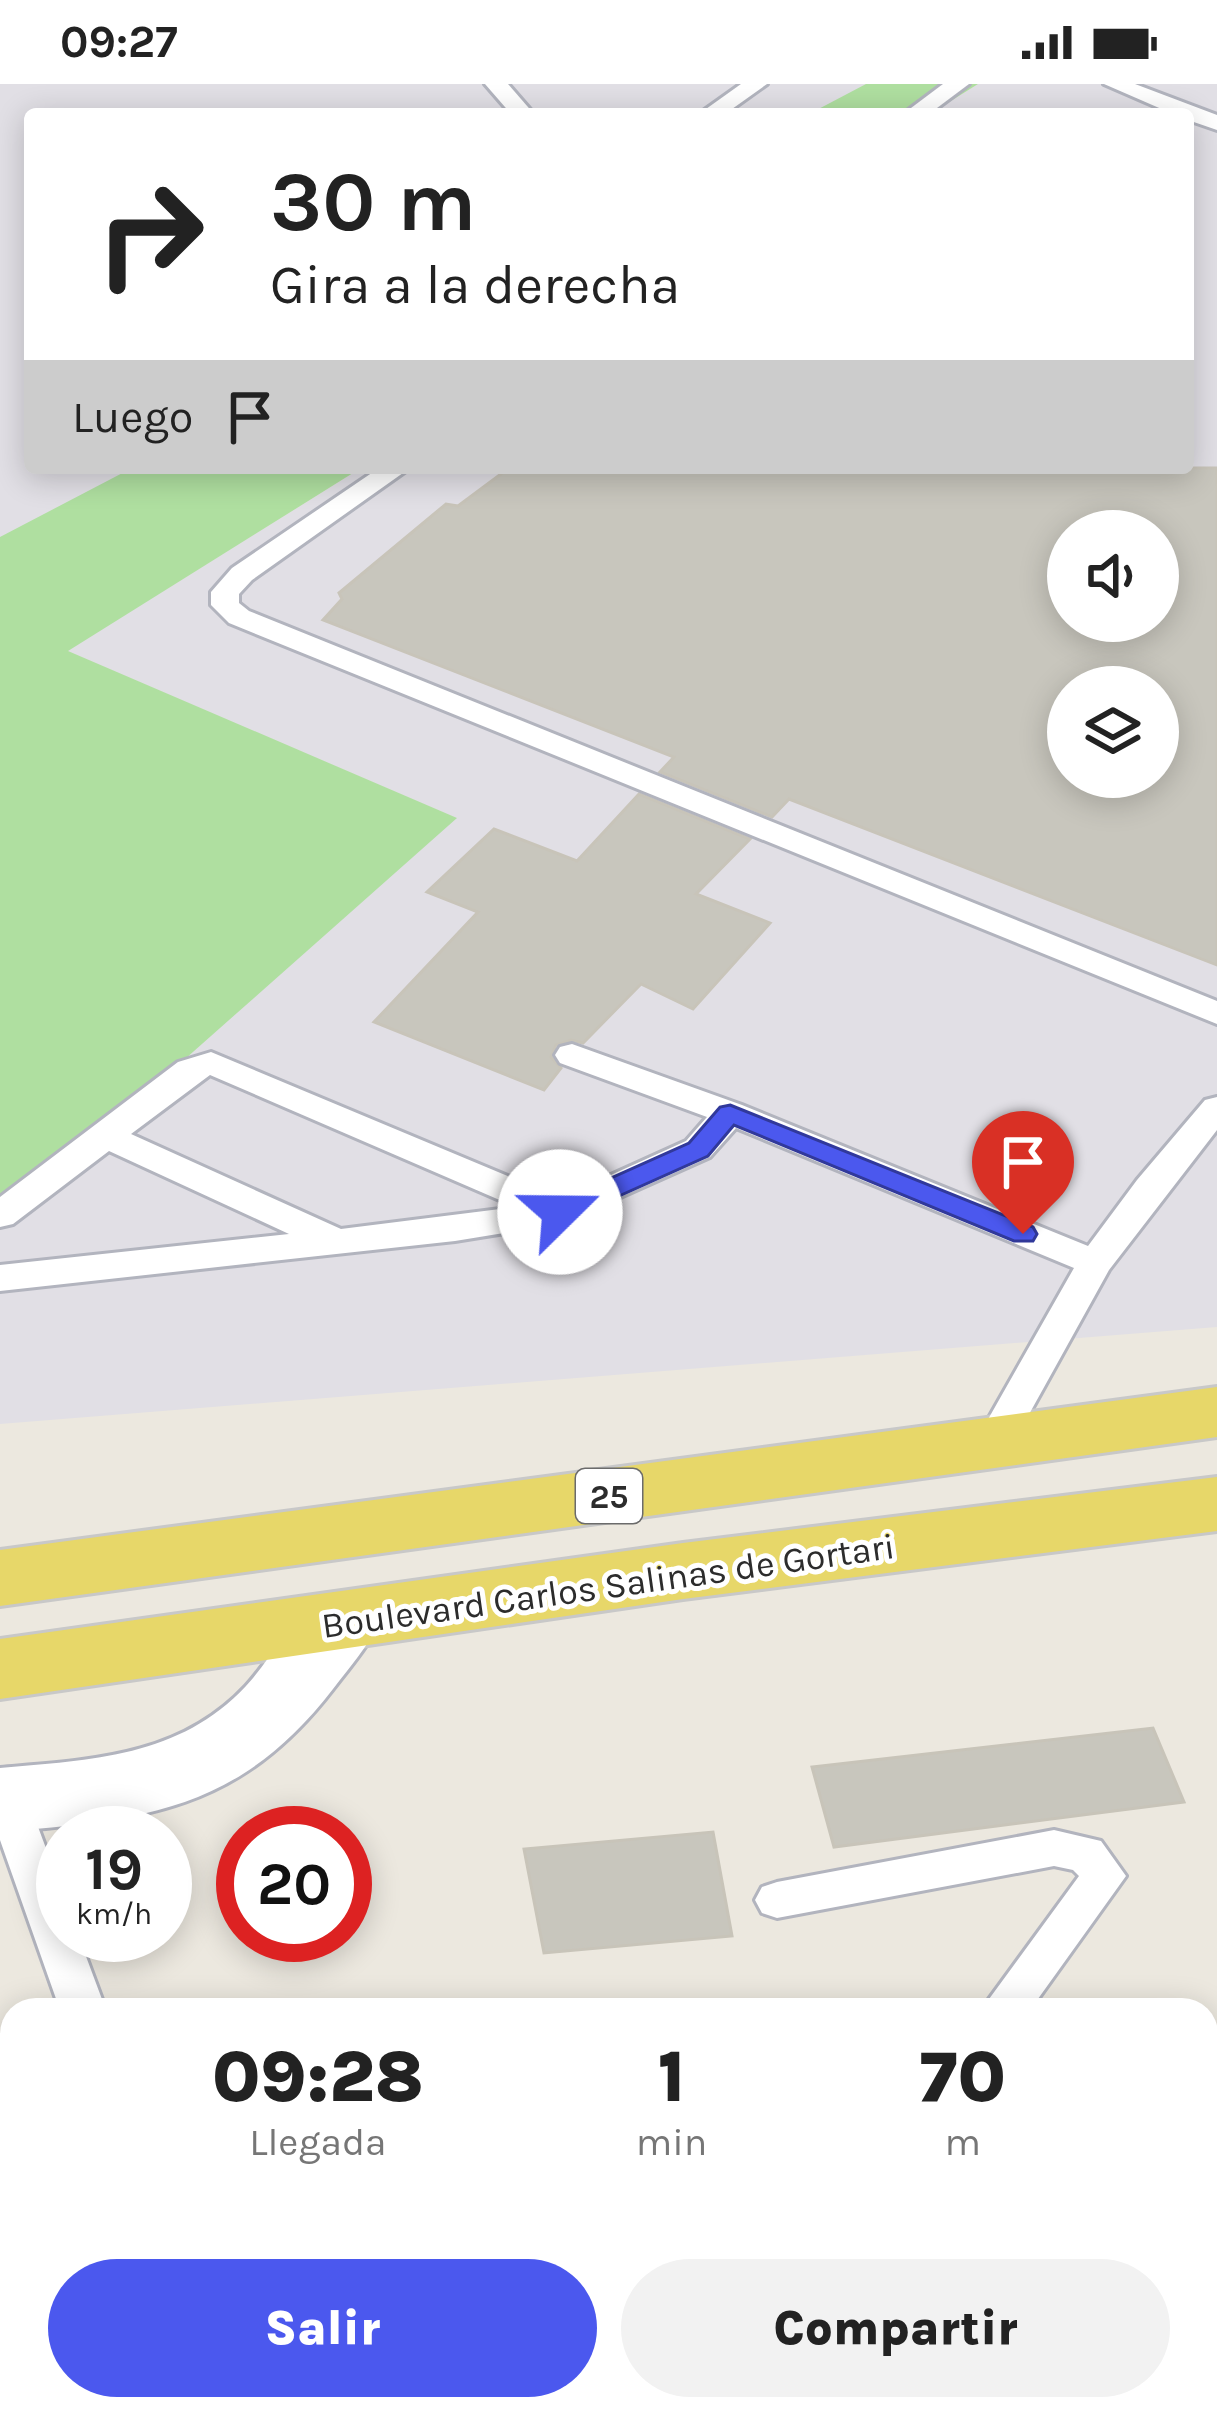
<!DOCTYPE html>
<html lang="es">
<style>
:root{--surface:#fff;--page:#f2f2f2;--text:#222;--muted:#767676;--accent:#4b58ee}
body{margin:0;font-family:Karla,sans-serif;background:var(--page);color:var(--text);height:100vh;display:flex;flex-direction:column;font-size:45px;white-space:nowrap}
*{box-sizing:border-box;margin:0}
p{font-size:39px;color:var(--muted)}
.icon{flex:none;width:66px;height:66px;fill:none;stroke:currentColor;stroke-width:2;stroke-linecap:round;stroke-linejoin:round}
.map{position:relative;flex:1;overflow:hidden}
.drawer{position:absolute;left:0px;top:1914px;width:1218px;height:423px;display:flex;flex-direction:column;background:var(--surface);border-radius:36px 36px 0 0;box-shadow:0 6px 30px #0003}
.drawer>*{flex:none}
.guide{position:absolute;left:24px;top:24px;width:1170px;height:366px;border-radius:12px;box-shadow:0 6px 30px #0003;background:#fff;color:var(--text);overflow:hidden}
.fabs{position:absolute;left:1047px;top:426px;display:grid;gap:24px}
.fabs a{display:grid;place-items:center;width:132px;height:132px;border-radius:50%;background:var(--surface);box-shadow:0 6px 30px #0003;font-size:60px}
.speed{position:absolute;left:36px;top:1722px;display:flex;gap:24px;font-size:60px;font-weight:700;text-align:center}
.speed>*{display:grid;place-content:center;width:156px;height:156px;border-radius:50%;background:var(--surface);box-shadow:0 6px 30px #0003;line-height:1}
.speed small{font-size:30px;font-weight:400}
.speed .limit{border:18px solid #d22;background:#fff;color:#111}
.pin{position:absolute;display:grid;place-items:center;width:102px;height:102px;color:#fff;margin:-123px -51px;border-radius:50% 50% 50% 0;rotate:-45deg;box-shadow:0 0 12px #0007}
.pin .icon{rotate:45deg}
.me{position:absolute;width:132px;margin:-66px;rotate:68deg;stroke-linejoin:round;filter:drop-shadow(0 0 9px #0008)}
.turn{display:flex;align-items:center;gap:42px;height:252px;padding:0 48px;font-size:54px}
.turn .icon{width:156px;height:156px;stroke-width:2.5}
.turn b{display:block;font-size:84px;line-height:102px}
.then{display:flex;align-items:center;height:114px;padding:0 48px;background:#0003;gap:24px;font-size:45px}
.eta{display:flex;justify-content:space-evenly;align-items:center;height:204px;text-align:center}
.eta b{font-size:72px;font-weight:800;line-height:84px}
.primary-button{display:flex;gap:24px;margin-top:auto;padding:24px 48px}
.primary-button a{flex:1;height:138px;border-radius:72px;background:var(--accent);color:#fff;font-size:48px;font-weight:800;line-height:138px;text-align:center}
.primary-button a+a{background:var(--page);color:var(--text)}
.status{display:flex;justify-content:space-between;align-items:center;height:84px;padding:0 60px;background:var(--surface);direction:ltr}
.status svg{height:33px;fill:currentColor}
.map>svg:first-child{display:block}
</style>
<div class="status"><b>09:27</b><svg viewBox="0 0 49 12"><path d="M0 12V9h3v3zM5 12V6h3v6zM10 12V3h3v9zM15 12V0h3v12zM26 1h20v11H26zM47 4h2v5h-2z"/></svg></div>
<div class="map">
<svg width="1217" height="2336" viewBox="0 0 1217 2336">
<rect width="100%" height="100%" fill="#ece8df"/>
<g fill="#e1dfe5" fill-rule="evenodd">
<polygon points="0,0 872,0 821,30 30,30 30,384 155,384 0,460"/>
<path d="M978,0H1217V1243L0,1340V1139L456,734L67,567L361,384H1188V30H930ZM1068,447H1158V537H1068ZM1068,603H1158V693H1068Z"/>
</g>
<g fill="#afdfa0">
<polygon points="866,0 978,0 930,30 809,30"/>
<polygon points="132,384 361,384 68,567 457,734 0,1139 0,453"/>
</g>
<g fill="#c8c6bd" stroke="#c8c4b9" stroke-width="3" fill-rule="evenodd">
<path d="M509,384H1217V881L789,715L772,733L660,688L674,673L323,536L342,515L339,509L446,420L458,422ZM1068,447H1158V537H1068ZM1068,603H1158V693H1068Z"/>
<polygon points="639,710 750,755 696,810 770,839 693,925 641,900 583,959 571,956 556,961 551,973 561,984 544,1006 374,938 478,828 427,808 494,745 577,777"/>
<polygon points="1153,1644 1184,1718 834,1763 812,1683"/>
<polygon points="713,1748 732,1852 544,1869 524,1765"/>
</g>
<g fill="none" stroke-linecap="round" stroke-linejoin="round">
<defs>
<g id="service">
<polygon points="485,0 508,0 534,30 511,30"/>
<polygon points="741,0 767,0 725,30 699,30"/>
<polygon points="943,0 969,0 929,30 903,30"/>
<polygon points="1104,0 1135,0 1217,31 1217,46 1188,36 1188,30 1173,30"/>
<polygon points="379,384 410,384 252,496 239,510 239,519 249,527 1217,917 1217,940 229,539 211,521 211,508 232,484"/>
<path d="M572,960L742,1021L1088,1162L1137,1096L1205,1016L1217,1013V1046L1109,1186L1007,1370L993,1374L979,1370L974,1360L1074,1184L736,1044L710,1073L560,1140L455,1157L0,1207V1181L289,1150L109,1067L13,1140L0,1143V1113L178,978L211,968L560,1114L686,1057L707,1033L560,979L555,971L560,963ZM210,991L516,1123L341,1145L131,1050Z"/>
<polygon points="7,1699 22,1704 28,1716 63,1810 63,1851 78,1851 106,1926 60,1926 0,1756 0,1701"/>
<polygon points="1054,1746 1101,1757 1126,1792 1030,1926 981,1926 1079,1792 1073,1786 1054,1782 777,1834 762,1829 755,1816 762,1803 777,1798"/>
<polygon points="12,1988 12,2032 0,2037 0,1992"/>
<polygon points="0,2123 12,2124 12,2168 0,2167"/>
<polygon points="1217,2129 1217,2186 1206,2190 1206,2133"/>
<polygon points="205,2325 255,2325 259,2336 209,2336"/>
<rect x="1082" y="2325" width="50" height="11"/>
</g>
<path id="tertiary" d="M343,1509L369,1518L380,1538C367,1563 350,1583 333,1605C239,1727 144,1736 0,1748V1684C91,1676 180,1673 246,1602C267,1580 293,1534 317,1518C323,1513 336,1511 343,1509Z"/>
<g id="primary">
<polygon points="1217,1303 1217,1353 0,1522 0,1466"/>
<polygon points="1217,1393 1217,1447 683,1515 0,1615 0,1555 683,1459"/>
</g>
</defs>
<use href="#service" stroke="#b2b4be" stroke-width="6"/>
<use href="#tertiary" stroke="#b2b4be" stroke-width="6"/>
<use href="#primary" stroke="#c8c8c8" stroke-width="6"/>
<use href="#service" fill="#fff" fill-rule="evenodd"/>
<use href="#tertiary" fill="#fff" fill-rule="evenodd"/>
<use href="#primary" fill="#e7d769" fill-rule="evenodd"/>
</g>
<polygon fill="#4b58ee" stroke="#31399b" stroke-width="3" points="730,1021 1033,1143 1037,1150 1033,1157 1014,1157 734,1041 708,1072 570,1134 551,1134 547,1128 551,1121 689,1059 720,1023"/>
<g text-anchor="middle" stroke-width="10" stroke-linejoin="round" paint-order="stroke">
<rect fill="#fff" stroke="#6b6b6b" stroke-width="3" x="576" y="1385" width="66" height="54" rx="9"/>
<g font-size="33" font-weight="bold" fill="#2c2c2c">
<text x="609" y="1424">25</text>
</g>
<g font-size="36" fill="#2c2c2c" stroke="#fff">
<text transform="translate(608 1501) rotate(-8)" y="13">Boulevard Carlos Salinas de Gortari</text>
</g>
</g>
</svg>
<div class="fabs">
<a><svg class="icon" aria-label="sound" viewBox="0 0 24 24"><path d="M4 9h4l5-4v14l-5-4H4zM17 9q2 3 0 6"/></svg></a>
<a><svg class="icon" aria-label="layers" viewBox="0 0 24 24"><path d="M12 4l9 5-9 5-9-5zM3 14l9 5 9-5"/></svg></a>
</div>
<div class="speed"><div>19<small>km/h</small></div><div class="limit">20</div></div>
<div class="pin" style="left:1023px;top:1150px;background:#d93025"><svg class="icon" aria-label="arrive" viewBox="0 0 24 24"><path d="M6 21V4h12l-3 4 3 4H6"/></svg></div>
<svg class="me" style="left:560px;top:1128px" viewBox="-20 -20 40 40"><circle r="19" fill="#fff"/><path d="M0-13L10 11 0 6-10 11z" fill="#4b58ee"/></svg>
<div class="guide">
<div class="turn"><svg class="icon" aria-label="right" viewBox="0 0 24 24"><path d="M7 20v-9h11M14 6l5 5-5 5"/></svg><div><b>30 m</b>Gira a la derecha</div></div>
<div class="then">Luego<svg class="icon" aria-label="arrive" viewBox="0 0 24 24"><path d="M6 21V4h12l-3 4 3 4H6"/></svg></div>
</div>
<section class="drawer">
<div class="eta">
<div><b>09:28</b><p>Llegada</p></div>
<div><b>1</b><p>min</p></div>
<div><b>70</b><p>m</p></div>
</div>
<div class="primary-button"><a>Salir</a><a>Compartir</a></div>
</section>
</div>
